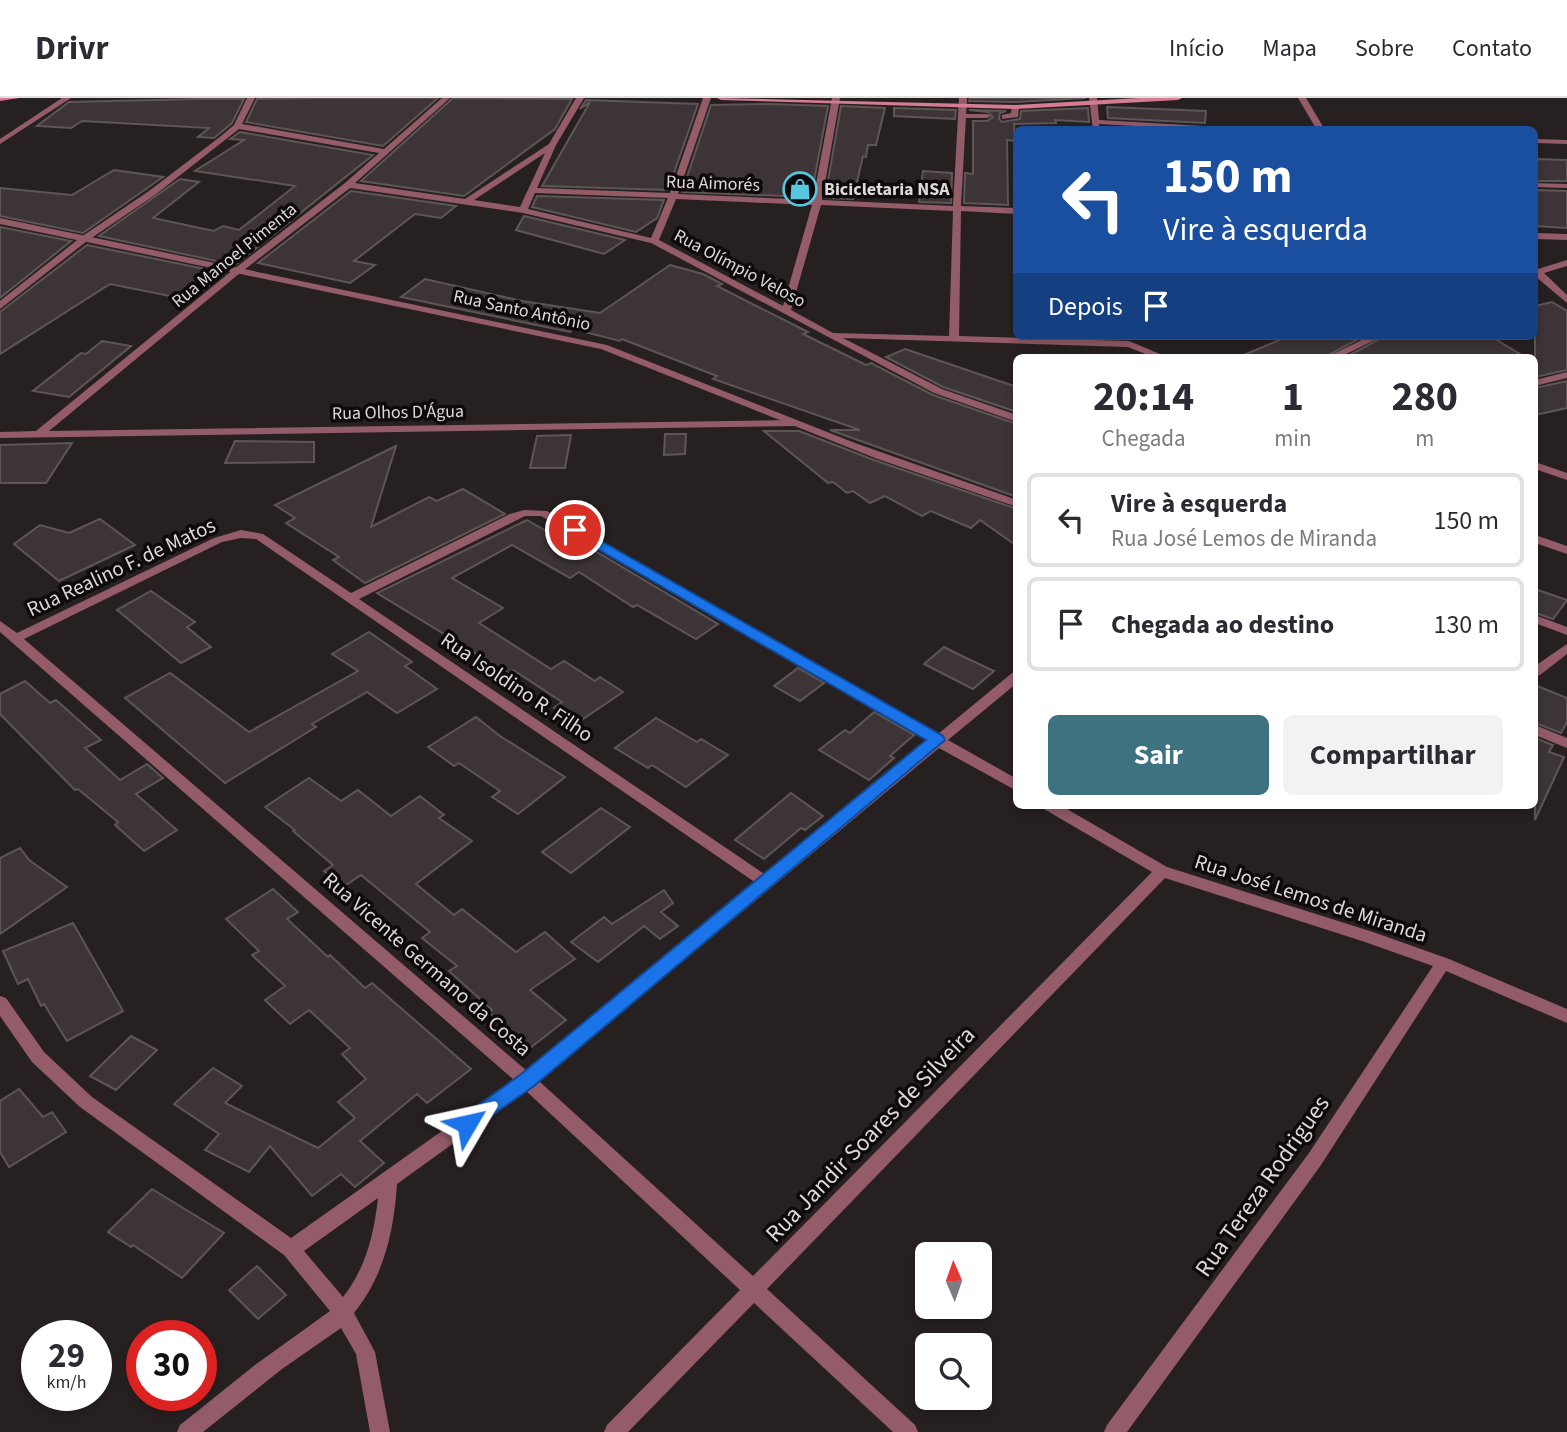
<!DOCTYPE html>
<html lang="pt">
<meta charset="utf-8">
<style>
:root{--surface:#fff;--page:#f2f2f3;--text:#2b2b33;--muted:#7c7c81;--line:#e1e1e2;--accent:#3e7281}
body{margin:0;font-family:"Source Sans 3",sans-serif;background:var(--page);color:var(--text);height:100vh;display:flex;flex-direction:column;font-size:26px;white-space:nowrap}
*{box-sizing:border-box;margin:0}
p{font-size:23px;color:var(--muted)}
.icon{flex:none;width:38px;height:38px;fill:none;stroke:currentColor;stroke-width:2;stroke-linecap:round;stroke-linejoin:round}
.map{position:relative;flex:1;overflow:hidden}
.side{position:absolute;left:1013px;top:256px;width:525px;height:455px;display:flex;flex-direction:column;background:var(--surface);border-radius:10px;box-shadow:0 4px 10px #0003}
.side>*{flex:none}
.banner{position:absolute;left:1013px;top:28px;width:525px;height:214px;border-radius:10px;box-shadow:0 4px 10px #0003;background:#1a4fa0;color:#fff;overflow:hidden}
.needle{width:46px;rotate:358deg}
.controls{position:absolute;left:915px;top:1144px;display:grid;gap:14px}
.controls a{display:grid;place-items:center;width:77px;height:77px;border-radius:10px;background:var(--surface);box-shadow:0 4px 10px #0003;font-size:35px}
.speed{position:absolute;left:21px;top:1222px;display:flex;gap:14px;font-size:35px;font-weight:700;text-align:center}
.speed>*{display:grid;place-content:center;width:91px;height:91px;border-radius:50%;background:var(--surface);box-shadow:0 4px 10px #0003;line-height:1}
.speed small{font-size:18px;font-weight:400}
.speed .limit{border:10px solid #d22;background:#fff;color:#111}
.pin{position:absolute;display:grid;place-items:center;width:60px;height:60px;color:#fff;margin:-30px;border:4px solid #fff;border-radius:50%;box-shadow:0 2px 7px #0007}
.me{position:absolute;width:77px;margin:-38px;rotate:54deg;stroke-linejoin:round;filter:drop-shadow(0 0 5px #0008)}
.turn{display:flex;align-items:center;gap:24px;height:147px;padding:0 35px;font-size:32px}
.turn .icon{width:91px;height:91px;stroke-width:2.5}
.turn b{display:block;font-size:49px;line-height:60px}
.then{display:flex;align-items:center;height:66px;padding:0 35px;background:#0003;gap:14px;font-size:26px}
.eta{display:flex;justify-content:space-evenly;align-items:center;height:119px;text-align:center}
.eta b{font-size:42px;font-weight:700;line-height:49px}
.action{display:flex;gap:14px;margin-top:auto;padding:14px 35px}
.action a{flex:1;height:80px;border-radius:10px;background:var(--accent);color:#fff;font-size:28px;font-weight:700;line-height:80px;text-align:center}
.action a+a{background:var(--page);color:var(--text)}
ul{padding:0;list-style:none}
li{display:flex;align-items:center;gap:21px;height:94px;margin:0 14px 10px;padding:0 21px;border:4px solid var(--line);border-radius:10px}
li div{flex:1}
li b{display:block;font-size:26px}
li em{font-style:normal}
header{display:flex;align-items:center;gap:42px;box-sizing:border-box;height:98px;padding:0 35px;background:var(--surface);border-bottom:2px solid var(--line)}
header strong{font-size:33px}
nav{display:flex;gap:38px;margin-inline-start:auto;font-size:24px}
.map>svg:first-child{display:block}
</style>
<header>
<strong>Drivr</strong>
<nav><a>Início</a><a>Mapa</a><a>Sobre</a><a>Contato</a></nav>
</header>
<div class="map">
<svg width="1567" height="1334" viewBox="0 0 1567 1334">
<rect width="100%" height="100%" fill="#272021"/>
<g fill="#3c3436" stroke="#5e5557" stroke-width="2">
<polygon points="319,0 438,0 383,48 246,24 257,1"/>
<polygon points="453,0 572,1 555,31 464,98 361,83"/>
<polygon points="970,0 1086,0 1015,4 969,3"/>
<polygon points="198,1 244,1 232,25 214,40 198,39 209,30 82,23 71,30 37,28 69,4"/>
<polygon points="586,2 698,6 668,92 542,88 590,4 580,11"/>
<polygon points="770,6 828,8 811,99 682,94 711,7"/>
<polygon points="841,8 885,10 876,47 868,47 866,59 863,58 853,101 825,100"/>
<polygon points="1107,9 1206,13 1205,25 1108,20"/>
<polygon points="894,10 956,12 955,21 894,18"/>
<polygon points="1088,10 1089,24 1055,22 1056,25 1014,26 1015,43 1007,42 1008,107 964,105 965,75 973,76 973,23 987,23 993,19 988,14 969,12 1006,13 1000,15 999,21 1002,24 1020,21 1021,13"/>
<polygon points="240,34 373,57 235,167 99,138 180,81 199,84 153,120 214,133 223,128 239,132 295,88 195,73 244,42 230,41"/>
<polygon points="1535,61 1567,62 1567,83 1535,83"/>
<polygon points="114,72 163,79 83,135 0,118 0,90 72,97"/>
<polygon points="923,73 952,75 951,105 919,104"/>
<polygon points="1535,92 1567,93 1567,130 1535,128"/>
<polygon points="351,93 456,108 441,120 415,116 354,163 375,167 350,185 258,165"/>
<polygon points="537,98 664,102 657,120 636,134 532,109"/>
<polygon points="524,118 625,142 604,156 516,132"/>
<polygon points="0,129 71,143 0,200"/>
<polygon points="87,147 225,175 190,202 110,186 0,256 0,214"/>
<polygon points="670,167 703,176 722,186 717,188 808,234 803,236 866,267 871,265 933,297 1017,326 1017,399 830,332 860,332 713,281 717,278 622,241 620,243 573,231 570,234 401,199 425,181 522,203 600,215"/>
<polygon points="1552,204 1567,213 1567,272 1535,279 1535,208"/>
<polygon points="1289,238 1364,238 1325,259 1239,259"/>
<polygon points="1385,238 1490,238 1525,259 1346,259"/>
<polygon points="102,243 131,248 69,299 33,293 81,255 86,256"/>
<polygon points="905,251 1017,289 1017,314 943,289 886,259"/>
<polygon points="1567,283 1567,310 1535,317 1535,290"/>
<polygon points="764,333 799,333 874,362 1017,411 1017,448 980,422 971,430 931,413 922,418 885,398 870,405 853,393 847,395 833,384 828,385"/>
<polygon points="665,336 686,336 685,356 664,357"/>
<polygon points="571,337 565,370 530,370 537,338"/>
<polygon points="235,343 314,344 314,364 225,365"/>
<polygon points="72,345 46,385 0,385 0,347"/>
<polygon points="396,348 371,429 429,399 437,403 463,391 505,416 365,485 333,462 339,459 286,425 295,420 275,407"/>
<polygon points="100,421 135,447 59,483 14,446 40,427 69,435"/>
<polygon points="527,422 583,454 590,450 718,526 696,541 637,507 633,509 579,474 570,480 512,447 452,480 503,510 479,525 551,571 564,563 595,583 600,579 623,594 577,625 554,610 562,604 513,572 508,575 377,495"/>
<polygon points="1535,491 1567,502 1553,521 1535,515"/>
<polygon points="151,493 195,524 187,529 211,549 181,565 117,512"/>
<polygon points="369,534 412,564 405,568 437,591 397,615 367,594 312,626 316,629 225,685 125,600 170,575 249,634 358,573 332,556"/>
<polygon points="944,549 964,559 994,573 973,591 924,566"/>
<polygon points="798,570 824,585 800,603 774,588"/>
<polygon points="25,583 50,605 56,602 101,642 85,650 120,682 147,666 163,680 136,696 177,732 144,753 115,727 118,724 78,691 75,692 0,616 0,596"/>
<polygon points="1535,587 1567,600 1567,624 1561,635 1535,625"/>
<polygon points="874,614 914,637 890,658 894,660 869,682 819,652 845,632 850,635"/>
<polygon points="476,619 500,638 565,679 518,716 492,699 500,693 459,665 454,668 428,649"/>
<polygon points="656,620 697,644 701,641 728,657 686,689 652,667 648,670 615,650"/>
<polygon points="1535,640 1553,647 1549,654 1564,659 1535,722"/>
<polygon points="309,680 341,703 358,692 391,718 420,698 444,717 439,720 472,743 416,786 454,817 462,811 516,854 545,834 575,861 530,892 566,922 530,950 489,915 492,912 449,873 457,868 422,840 430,834 361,777 343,789 324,773 333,767 293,733 295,732 265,709"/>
<polygon points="791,695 823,718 805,732 801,730 764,761 735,742"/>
<polygon points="601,710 630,729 571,775 542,754"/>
<polygon points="20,750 29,762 67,789 0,836 0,760"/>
<polygon points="273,791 298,814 287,821 328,859 330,857 365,890 372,885 471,971 427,1005 417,996 360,1043 384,1065 355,1089 341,1076 312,1098 270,1048 249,1074 205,1052 219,1036 174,1006 213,970 242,988 225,1005 318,1050 355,1020 338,1004 366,981 342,956 350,950 309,912 290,926 265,902 285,888 252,857 259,853 226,821"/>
<polygon points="664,792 673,805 661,814 678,828 660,841 644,828 598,864 571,844 604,819 612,826"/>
<polygon points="73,825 123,913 67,943 44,906 41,908 28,881 18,886 3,853"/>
<polygon points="131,938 157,952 116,992 90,978"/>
<polygon points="19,991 43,1019 52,1014 66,1034 9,1069 0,1054 0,1003"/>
<polygon points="152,1091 224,1135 182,1180 133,1147 131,1149 108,1134"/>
<polygon points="257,1168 286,1197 258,1221 229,1192"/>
</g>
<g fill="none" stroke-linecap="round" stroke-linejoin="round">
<g fill="#945b69" fill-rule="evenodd">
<polygon points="1012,7 1019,9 1018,19 1002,21 1002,17 1011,15"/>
<polygon points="962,16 987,16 991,18 987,20 959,20 959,16"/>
</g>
<g fill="#945b69" fill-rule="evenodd">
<path d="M247,0H255L242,26L384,51L442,0H450L355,85L465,101L549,46L576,0H584L556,47L537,90L670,95L703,0H711L678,96L813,102L832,0H840L822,102L953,108L959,0H967L961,108L1017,110V116L961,113L959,238L1129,243L1167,259H1153L1128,249L843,240L942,291L1017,317V324L934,295L651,145L523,115L350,90L240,175L49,333L796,322L801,325L796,328L0,340V334L36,333L234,171L345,85L379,55L239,31L155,97L87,143L0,211V203L81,139L149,93L221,38L234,27ZM545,55L520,109L474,102ZM535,95L668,100L651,140L528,111ZM676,101L812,107L783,208L659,142ZM821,107L953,113L949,238L833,235L791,212Z"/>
<polygon points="1089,0 1097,0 1099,22 1273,32 1209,32 1099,26 1099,32 1093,32"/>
<polygon points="1298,0 1306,0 1325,32 1317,32"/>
<polygon points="1535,41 1567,42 1567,46 1535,45"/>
<polygon points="1535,85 1567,86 1567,90 1535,89"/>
<polygon points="1535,135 1567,136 1567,142 1535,141"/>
<polygon points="1567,162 1567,168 1544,175 1567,197 1567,205 1535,178 1535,172"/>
<polygon points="1370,238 1383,238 1340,259 1327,259"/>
<polygon points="1567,274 1567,280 1535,288 1535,282"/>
<polygon points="1535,364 1567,375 1567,382 1535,371"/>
<path d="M524,412L547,413L938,636L1012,575L1017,574V585L948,642L1017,681V693L939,650L539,983L753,1178L1152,774L1044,711L1042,707H1060L1167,769L1373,834L1449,861L1567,911V925L1446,873L1321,1067L1127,1334H1104L1107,1327L1309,1055L1433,868L1362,843L1165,780L767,1191L915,1327L918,1334H893L754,1205L628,1334H604L607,1327L740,1192L526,993L397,1086C394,1133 384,1178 354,1215L375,1254L390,1334H370L356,1256L341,1230L282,1271L203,1334H177L180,1327L255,1267L330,1213L284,1157L80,1009L32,964L0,918V898L6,900L44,954L92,999L291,1140L514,982L0,534V523L17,535L214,440L241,432L263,436L351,495L510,416ZM525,418H541L929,643L766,777L359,501ZM241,440L256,441L756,785L527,973L24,541L222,444ZM378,1100C374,1136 366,1170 343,1199L304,1153Z"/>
<polygon points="1535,437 1567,448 1567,456 1535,445"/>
<polygon points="1535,517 1567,529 1567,537 1535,525"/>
<polygon points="1567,546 1567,556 1540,577 1535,578 1535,568"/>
</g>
<g fill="#945b69" fill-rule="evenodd">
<polygon points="62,0 71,0 0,46 0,41"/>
<polygon points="0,120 607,247 855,345 1017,402 1017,409 875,360 601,251 0,126"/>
<polygon points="1535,627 1567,640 1567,650 1535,637"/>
</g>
<g fill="#d57b92" fill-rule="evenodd">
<polygon points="0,0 19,0 0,3"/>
<polygon points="717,0 1015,7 1138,0 1182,0 1178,2 1015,11 721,2"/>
</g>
</g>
<polygon fill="#1a73e8" stroke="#114b97" stroke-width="2" points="575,428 943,638 945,642 534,988 467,1035 460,1032 457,1026 460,1020 520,977 926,642 570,435 570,429"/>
<defs>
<symbol id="shop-ring" viewBox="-11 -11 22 22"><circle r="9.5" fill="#0e0a0b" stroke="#56c9e1" stroke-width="1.5"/><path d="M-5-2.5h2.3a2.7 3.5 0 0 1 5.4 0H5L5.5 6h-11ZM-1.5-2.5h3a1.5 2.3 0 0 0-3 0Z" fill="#56c9e1"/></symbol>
</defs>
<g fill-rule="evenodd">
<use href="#shop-ring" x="781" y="72" width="38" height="38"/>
</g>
<g text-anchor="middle" stroke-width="7" stroke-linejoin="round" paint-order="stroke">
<g font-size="18" fill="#ddd8d9" stroke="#0e0a0b">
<text transform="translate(713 85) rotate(2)" y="6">Rua Aimorés</text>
<text transform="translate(234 157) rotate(-39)" y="6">Rua Manoel Pimenta</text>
<text transform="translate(740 170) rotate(28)" y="6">Rua Olímpio Veloso</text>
<text transform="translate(522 212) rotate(12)" y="6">Rua Santo Antônio</text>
<text transform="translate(398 314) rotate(-1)" y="6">Rua Olhos D'Água</text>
</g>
<g font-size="18" font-weight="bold" fill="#ddd8d9" stroke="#0e0a0b" text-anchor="start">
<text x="824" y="97">Bicicletaria NSA</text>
</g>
<g font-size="21" fill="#ddd8d9" stroke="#0e0a0b">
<text transform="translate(121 469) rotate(-25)" y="7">Rua Realino F. de Matos</text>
<text transform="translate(517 589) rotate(34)" y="7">Rua Isoldino R. Filho</text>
<text transform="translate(1311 800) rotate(18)" y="7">Rua José Lemos de Miranda</text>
<text transform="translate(427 866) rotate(41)" y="7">Rua Vicente Germano da Costa</text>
</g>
<g font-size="24" fill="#ddd8d9" stroke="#0e0a0b">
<text transform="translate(870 1036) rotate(-46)" y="8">Rua Jandir Soares de Silveira</text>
<text transform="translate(1262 1088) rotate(-55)" y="8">Rua Tereza Rodrigues</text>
</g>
</g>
</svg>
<div class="controls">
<a><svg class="needle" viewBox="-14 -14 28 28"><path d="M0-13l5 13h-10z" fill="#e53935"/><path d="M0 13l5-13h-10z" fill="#7c7c81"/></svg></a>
<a><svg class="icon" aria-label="search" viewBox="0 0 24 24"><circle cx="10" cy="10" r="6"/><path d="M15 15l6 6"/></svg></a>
</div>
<div class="speed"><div>29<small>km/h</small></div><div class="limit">30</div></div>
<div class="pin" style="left:575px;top:432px;background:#d93025"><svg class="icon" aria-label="arrive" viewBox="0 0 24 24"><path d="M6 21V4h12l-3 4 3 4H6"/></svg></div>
<svg class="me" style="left:467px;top:1026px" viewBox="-20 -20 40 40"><path d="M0-17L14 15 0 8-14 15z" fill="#1a73e8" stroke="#fff" stroke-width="4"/></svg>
<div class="banner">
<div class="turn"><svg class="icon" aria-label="left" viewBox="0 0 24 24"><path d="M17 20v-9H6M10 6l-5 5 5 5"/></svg><div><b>150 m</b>Vire à esquerda</div></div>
<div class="then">Depois<svg class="icon" aria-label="arrive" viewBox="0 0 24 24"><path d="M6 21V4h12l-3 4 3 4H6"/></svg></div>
</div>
<section class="side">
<div class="eta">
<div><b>20:14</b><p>Chegada</p></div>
<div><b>1</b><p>min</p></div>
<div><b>280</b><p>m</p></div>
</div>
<ul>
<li><svg class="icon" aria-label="left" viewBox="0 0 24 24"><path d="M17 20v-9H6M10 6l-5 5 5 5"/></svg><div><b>Vire à esquerda</b><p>Rua José Lemos de Miranda</p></div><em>150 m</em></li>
<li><svg class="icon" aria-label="arrive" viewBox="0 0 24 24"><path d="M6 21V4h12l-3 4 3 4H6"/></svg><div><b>Chegada ao destino</b></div><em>130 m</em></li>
</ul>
<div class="action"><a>Sair</a><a>Compartilhar</a></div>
</section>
</div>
